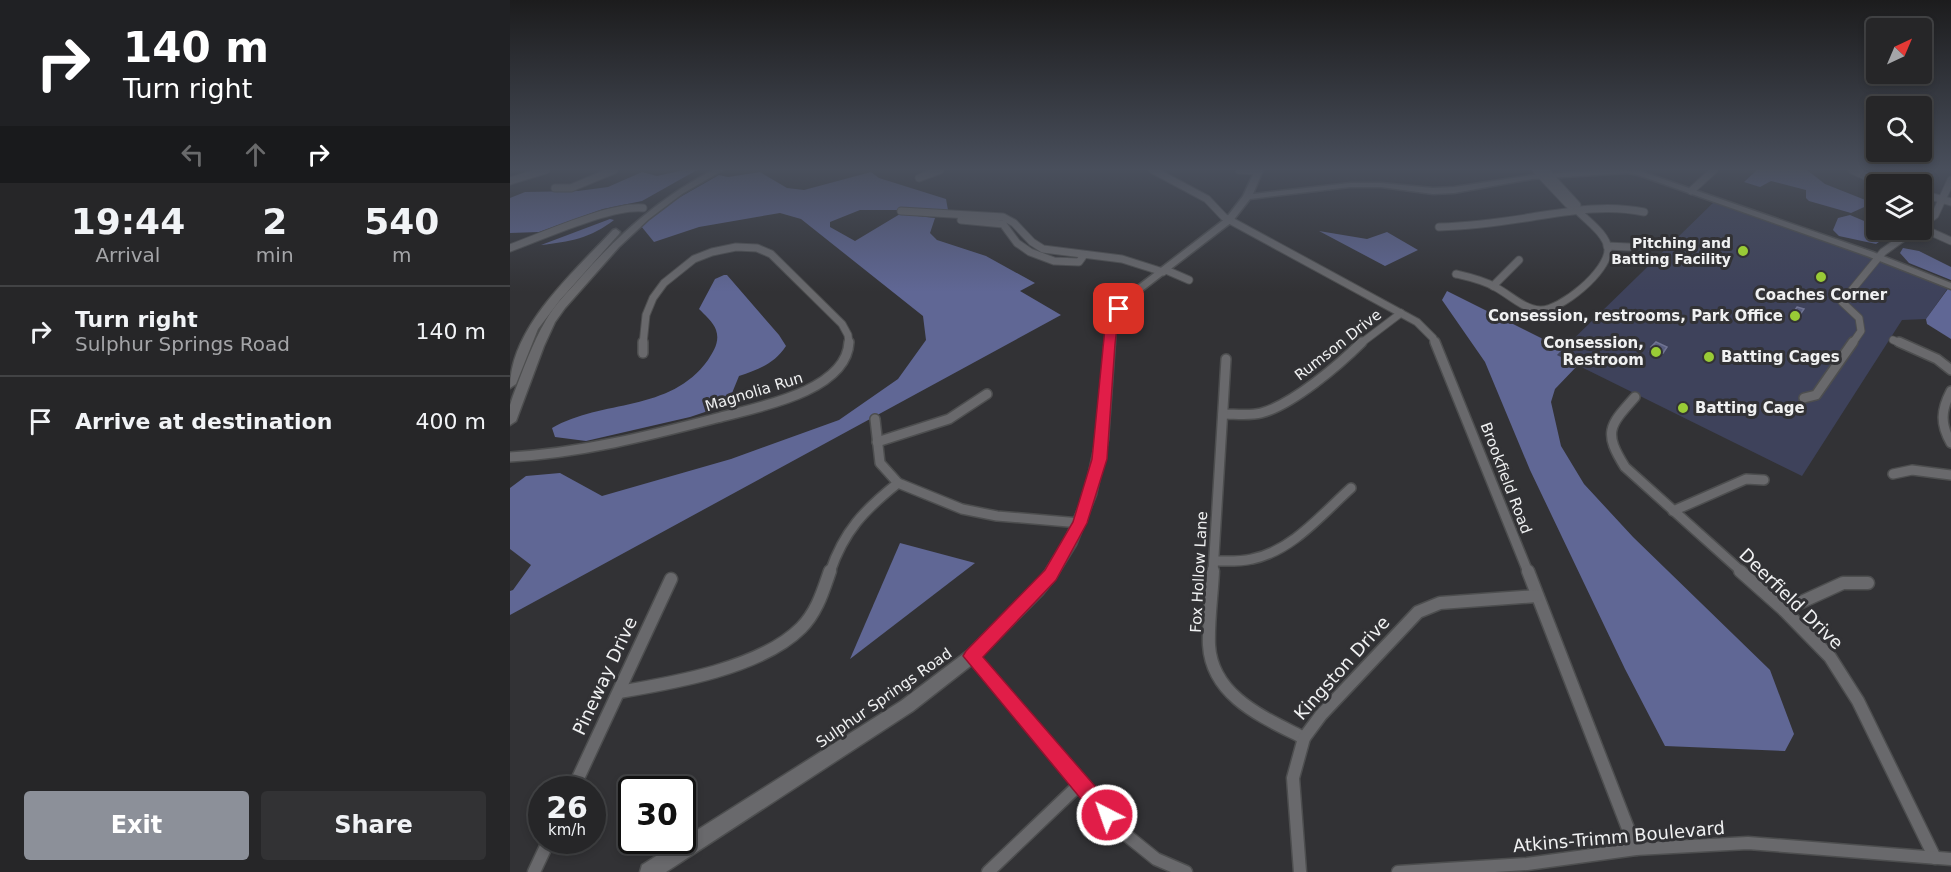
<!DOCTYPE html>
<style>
:root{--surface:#262628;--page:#323234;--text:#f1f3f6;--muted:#a4a5a8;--line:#424345;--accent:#8c9099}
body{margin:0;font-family:"DejaVu Sans",sans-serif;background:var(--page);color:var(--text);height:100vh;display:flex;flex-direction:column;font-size:22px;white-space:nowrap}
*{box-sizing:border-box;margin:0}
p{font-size:20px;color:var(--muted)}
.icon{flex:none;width:33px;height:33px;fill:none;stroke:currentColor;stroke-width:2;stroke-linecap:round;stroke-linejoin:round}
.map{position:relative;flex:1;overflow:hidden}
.drawer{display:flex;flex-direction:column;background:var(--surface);width:510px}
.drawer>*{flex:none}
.guide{background:#202124;color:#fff;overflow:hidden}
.needle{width:39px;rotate:44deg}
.fabs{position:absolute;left:1356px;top:18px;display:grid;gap:12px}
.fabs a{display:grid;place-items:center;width:66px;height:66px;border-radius:6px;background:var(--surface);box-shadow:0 3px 9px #0003,0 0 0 2px var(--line);font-size:30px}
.speed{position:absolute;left:18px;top:776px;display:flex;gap:12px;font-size:30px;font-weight:700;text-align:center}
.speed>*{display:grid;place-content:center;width:78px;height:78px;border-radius:50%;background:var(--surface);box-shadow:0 3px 9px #0003,0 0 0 2px var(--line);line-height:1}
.speed small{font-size:15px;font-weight:400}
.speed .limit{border:3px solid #111;border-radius:9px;background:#fff;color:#111}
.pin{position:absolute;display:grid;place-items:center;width:51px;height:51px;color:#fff;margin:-26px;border-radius:12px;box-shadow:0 3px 9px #0006}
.me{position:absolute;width:66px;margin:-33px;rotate:319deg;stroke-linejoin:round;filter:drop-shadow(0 0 4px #0008)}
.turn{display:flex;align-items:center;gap:21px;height:126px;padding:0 24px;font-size:27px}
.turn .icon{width:78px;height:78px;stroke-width:2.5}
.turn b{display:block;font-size:42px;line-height:51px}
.lanes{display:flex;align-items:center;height:57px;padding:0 24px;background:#0003;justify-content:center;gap:30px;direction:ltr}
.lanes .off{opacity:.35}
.eta{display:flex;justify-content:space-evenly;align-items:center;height:102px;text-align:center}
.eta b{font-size:36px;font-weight:700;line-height:42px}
.button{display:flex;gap:12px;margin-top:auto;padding:12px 24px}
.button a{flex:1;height:69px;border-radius:6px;background:var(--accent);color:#fff;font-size:24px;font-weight:700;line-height:69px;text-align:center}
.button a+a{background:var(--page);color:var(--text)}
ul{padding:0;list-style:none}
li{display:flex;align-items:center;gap:18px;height:90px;padding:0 24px;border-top:2px solid var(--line)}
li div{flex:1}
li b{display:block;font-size:22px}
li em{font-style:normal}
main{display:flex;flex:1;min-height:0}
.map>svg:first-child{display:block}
</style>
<main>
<section class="drawer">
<div class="guide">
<div class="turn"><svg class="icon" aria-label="right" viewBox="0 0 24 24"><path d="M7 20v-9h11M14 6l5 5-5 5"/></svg><div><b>140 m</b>Turn right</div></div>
<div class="lanes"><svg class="icon off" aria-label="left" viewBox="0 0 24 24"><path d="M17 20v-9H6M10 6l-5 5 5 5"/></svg><svg class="icon off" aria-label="ahead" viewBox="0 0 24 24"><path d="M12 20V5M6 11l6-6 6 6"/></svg><svg class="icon" aria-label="right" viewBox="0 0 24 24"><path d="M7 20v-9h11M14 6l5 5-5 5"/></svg></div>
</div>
<div class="eta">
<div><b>19:44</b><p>Arrival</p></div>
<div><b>2</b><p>min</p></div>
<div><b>540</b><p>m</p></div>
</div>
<ul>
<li><svg class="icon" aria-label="right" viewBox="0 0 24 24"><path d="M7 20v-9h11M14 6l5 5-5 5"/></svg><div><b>Turn right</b><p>Sulphur Springs Road</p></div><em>140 m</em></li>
<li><svg class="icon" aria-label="arrive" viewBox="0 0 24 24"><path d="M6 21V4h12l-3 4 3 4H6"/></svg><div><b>Arrive at destination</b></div><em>400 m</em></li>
</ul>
<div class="button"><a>Exit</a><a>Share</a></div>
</section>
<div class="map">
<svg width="1441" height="872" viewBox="0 0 1441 872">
<rect width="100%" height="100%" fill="#323235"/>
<polygon fill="#3e425b" points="1206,200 1440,285 1416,319 1392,320 1292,476 1047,355"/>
<g fill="#606795">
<polygon points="174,170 187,170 132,201 93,209 29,232 0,233 0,198 15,192 68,191 98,187 132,172 147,176"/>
<polygon points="1247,170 1297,170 1315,184 1363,203 1341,213 1299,201 1296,198 1296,190 1261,181 1250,187 1234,182"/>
<polygon points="250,172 277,188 294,190 361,172 369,178 436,199 438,210 350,210 320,222 320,227 345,241 390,214 425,218 420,233 427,240 476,256 525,283 510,291 551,315 0,615 0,591 3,590 21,565 0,549 0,488 16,476 50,473 92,496 221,459 329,420 388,379 416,340 413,316 291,219 270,213 189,227 144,242 131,226 165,200 209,175 218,177"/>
<polygon points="1340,215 1366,226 1366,230 1382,233 1366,244 1329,236 1323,230 1328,218"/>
<path d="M100,219L104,220C81,238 59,242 31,245Z"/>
<polygon points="809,231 857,239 877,232 908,250 875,266"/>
<polygon points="1393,248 1409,251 1441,267 1441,280 1399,263 1390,253"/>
<path d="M214,275H217L269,335L276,346C264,364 249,369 229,376L220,398L204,409L180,417L76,441L45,437L42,428C92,399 160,413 198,360C204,351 210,341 206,330C204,323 194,314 189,309L205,279Z"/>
<polygon points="1440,286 1441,287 1441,339 1417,324 1416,319"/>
<polygon points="937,291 1053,349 1047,355 1068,365 1045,389 1041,402 1051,446 1074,484 1123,537 1260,670 1284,734 1275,751 1155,746 1115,669 1020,470 975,362 932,300"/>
<polygon points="390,543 465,563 340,659"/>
</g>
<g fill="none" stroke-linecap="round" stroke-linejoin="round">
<defs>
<g id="minor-far2">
<polyline points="643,170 697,199 714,217 907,322 923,338 925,344"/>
<polyline points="729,170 749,171"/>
<polyline points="1026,170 1058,204 1067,210 1067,205 1035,170"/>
<polyline points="1342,170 1372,184"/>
<polyline points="409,178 430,170"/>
<polyline points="0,181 36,170"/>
<polyline points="45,188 61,188 104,170"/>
<polyline points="1181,191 1204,170"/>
<polyline points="1412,194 1441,202"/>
<polyline points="391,211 493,217 504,223 522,242 533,249 612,259 653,272"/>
<polyline points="451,220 493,224 507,243 520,252 544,261 569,262 574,255"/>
<polyline points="1412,225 1425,215 1441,180"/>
<path d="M929,227C960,226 991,222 1022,217C1060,211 1096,204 1134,212"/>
<polyline points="1412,228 1441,241"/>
<polyline points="1097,246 1119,247"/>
<path d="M0,248C33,236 101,205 133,208"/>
<polyline points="656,270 679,280"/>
<path d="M946,274C959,277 973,280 985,287C999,294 1013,309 1030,310C1050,311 1099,271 1098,249C1097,234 1076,220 1067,210"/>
<polyline points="983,286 1009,260"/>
<polyline points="1383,340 1392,344"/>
<polyline points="133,344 136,315 143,298 154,283 184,259 202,252 226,247 247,248 261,254 332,324 338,335 339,344"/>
<polyline points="850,344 891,313"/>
<polyline points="1342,344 1351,331 1349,318 1332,302 1373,252 1404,230"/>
</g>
<g id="minor-far1">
<polyline points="133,342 133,353"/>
<polyline points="925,342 1018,572"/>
<polyline points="1389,342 1427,359 1441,370"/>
<path d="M1441,391C1431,410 1430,424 1441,443"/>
<path d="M1125,397C1099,426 1093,432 1115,467L1232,572"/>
<polyline points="1294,398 1306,395 1343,342"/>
<path d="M713,414C725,414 740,416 751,413C782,405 829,365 852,342"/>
<polyline points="365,419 370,463 388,483 452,509 487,516 570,523"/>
<polyline points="367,442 439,419 477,394"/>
<path d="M0,457C71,453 138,436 207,418C244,408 337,392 339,342"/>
<polyline points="1383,474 1402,470 1441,475"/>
<polyline points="1163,511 1236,479 1254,480"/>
<path d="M704,561C717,561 729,562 742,559C782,551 812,514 841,488"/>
<path d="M320,572C334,531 354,510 388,483"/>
<polyline points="703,572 716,359"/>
</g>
<g id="minor">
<path d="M703,571C702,595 698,621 699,645C702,697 755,718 794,738"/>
<polyline points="1018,571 1126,849"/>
<polyline points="1230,571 1274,610 1320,657 1348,701 1425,858"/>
<polyline points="1274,610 1333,583 1358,583"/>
<polyline points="462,656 610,830 646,859 676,872"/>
<path d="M109,692C163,683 251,668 291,628C307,612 313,591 320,571"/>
<polyline points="63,789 161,579"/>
<polyline points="24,872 39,840"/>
<polyline points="478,872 570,784"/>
<polyline points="790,872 783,778 794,738 811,715 908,612 930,603 1027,596"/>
<polyline points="888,872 1017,864 1126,849 1238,843 1441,859"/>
</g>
<g id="tertiary">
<path d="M203,170H213L172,194L139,219L109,247L55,308L45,322L34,346L6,421L0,425V405L3,396C13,370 22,344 36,320C45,304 59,291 71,277C110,233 151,197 203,170Z"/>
<polygon points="745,170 753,170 743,194 840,183 871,183 923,188 944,187 1022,175 1094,170 1130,171 1363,252 1441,283 1441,289 1357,256 1128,175 1117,173 1022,179 944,193 923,194 871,187 840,187 740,199 722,222 632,291 614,310 606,328 598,440 586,495 566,545 545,579 532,595 467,661 403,711 156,872 130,872 132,865 391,701 457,651 522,587 535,571 555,539 574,495 586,440 596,328 604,309 626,287 716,218 733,196"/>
<path d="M106,229L110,232L109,234L50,300L28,329L6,384L0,388C0,327 64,272 103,230Z"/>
</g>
</defs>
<use href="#minor-far2" stroke="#4d4e4f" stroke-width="9"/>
<use href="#minor-far1" stroke="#4d4e4f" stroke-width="12"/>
<use href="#minor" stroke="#4d4e4f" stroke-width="15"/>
<use href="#tertiary" stroke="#4d4e4f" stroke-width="3"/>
<use href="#minor-far2" stroke="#69696c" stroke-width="7"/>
<use href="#minor-far1" stroke="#69696c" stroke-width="9"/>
<use href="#minor" stroke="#69696c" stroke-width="12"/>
<use href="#tertiary" fill="#69696c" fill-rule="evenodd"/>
</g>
<g fill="#464b73">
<polygon points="1287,307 1294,309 1286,321 1280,318"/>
<polygon points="1141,347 1157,347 1150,358 1138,352"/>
</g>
<g fill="#585d80" stroke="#707492" stroke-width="1.5">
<polygon points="1287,307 1294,309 1289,316 1283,313"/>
<polygon points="1146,342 1157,347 1153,353 1141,347"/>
</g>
<linearGradient id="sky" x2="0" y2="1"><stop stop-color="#1c1c1d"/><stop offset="0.58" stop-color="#494f5c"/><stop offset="1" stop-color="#494f5c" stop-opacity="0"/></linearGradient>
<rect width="1441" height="292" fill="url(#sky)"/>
<polygon fill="#e11d48" stroke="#92132f" stroke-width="1.5" points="609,306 614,309 607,328 605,344 597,459 577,523 546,580 473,657 604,808 607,815 604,822 597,825 590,822 453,656 456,651 535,570 563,522 582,459 595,328 603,309"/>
<g fill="#99cb36" stroke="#323235" stroke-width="2">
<circle cx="1233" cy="251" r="6"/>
<circle cx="1311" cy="277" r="6"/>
<circle cx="1285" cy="316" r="6"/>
<circle cx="1146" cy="352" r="6"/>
<circle cx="1199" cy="357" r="6"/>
<circle cx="1173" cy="408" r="6"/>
</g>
<g text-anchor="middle" stroke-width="6" stroke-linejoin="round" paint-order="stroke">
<g font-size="14" font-weight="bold" fill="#f0f1f2" stroke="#323235" text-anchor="end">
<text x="1221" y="248">Pitching and<tspan x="1221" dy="16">Batting Facility</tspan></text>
</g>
<g font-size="15" font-weight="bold" fill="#f0f1f2" stroke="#323235" text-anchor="end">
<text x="1311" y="300" text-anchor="middle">Coaches Corner</text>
<text x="1273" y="321">Consession, restrooms, Park Office</text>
<text x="1134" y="348">Consession,<tspan x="1134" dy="17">Restroom</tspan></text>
<text x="1211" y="362" text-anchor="start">Batting Cages</text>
<text x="1185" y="413" text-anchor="start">Batting Cage</text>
</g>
<g font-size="15" fill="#f0f1f2" stroke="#323235">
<text transform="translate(828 345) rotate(-38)" y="5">Rumson Drive</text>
<text transform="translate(244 392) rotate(-17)" y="5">Magnolia Run</text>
<text transform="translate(996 478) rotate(69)" y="5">Brookfield Road</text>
<text transform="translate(689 572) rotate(-87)" y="5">Fox Hollow Lane</text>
<text transform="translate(374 698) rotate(-35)" y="5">Sulphur Springs Road</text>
</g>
<g font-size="18" fill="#f0f1f2" stroke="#323235">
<text transform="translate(1281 599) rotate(44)" y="6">Deerfield Drive</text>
<text transform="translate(832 668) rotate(-48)" y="6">Kingston Drive</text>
<text transform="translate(95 676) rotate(-65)" y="6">Pineway Drive</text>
<text transform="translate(1109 837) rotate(-5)" y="6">Atkins-Trimm Boulevard</text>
</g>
</g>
</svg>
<div class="fabs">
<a><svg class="needle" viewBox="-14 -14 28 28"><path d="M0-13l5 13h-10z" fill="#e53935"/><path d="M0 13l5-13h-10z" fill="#a4a5a8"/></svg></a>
<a><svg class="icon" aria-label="search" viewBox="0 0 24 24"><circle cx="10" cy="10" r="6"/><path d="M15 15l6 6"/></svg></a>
<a><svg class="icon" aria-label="layers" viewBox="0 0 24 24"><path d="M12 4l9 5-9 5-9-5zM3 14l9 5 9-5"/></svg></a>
</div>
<div class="speed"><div>26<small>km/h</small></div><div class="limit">30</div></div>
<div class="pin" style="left:609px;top:309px;background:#d93025"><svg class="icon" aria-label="arrive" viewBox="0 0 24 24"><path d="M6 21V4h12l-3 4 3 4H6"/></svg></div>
<svg class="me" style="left:597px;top:815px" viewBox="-20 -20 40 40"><circle r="17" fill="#e11d48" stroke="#fff" stroke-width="3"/><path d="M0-11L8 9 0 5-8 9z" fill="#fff"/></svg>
</div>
</main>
